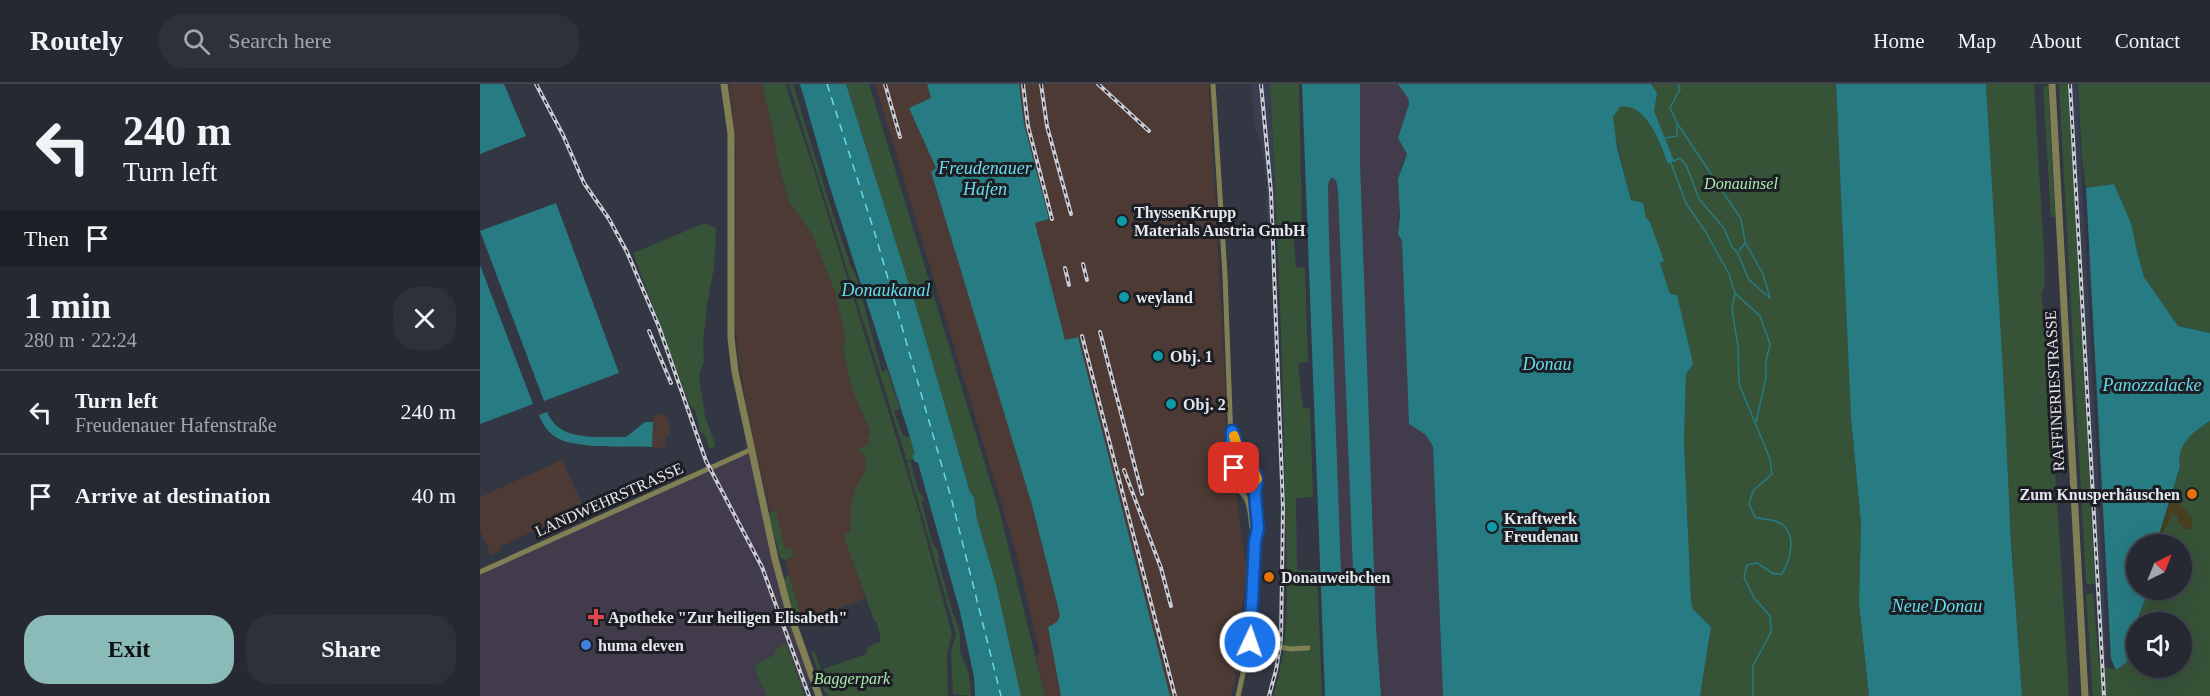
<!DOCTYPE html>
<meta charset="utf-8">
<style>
:root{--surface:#262932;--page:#2e313a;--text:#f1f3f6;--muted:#a4a6ac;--line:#42454d;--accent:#8bbbb9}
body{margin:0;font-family:Georgia,serif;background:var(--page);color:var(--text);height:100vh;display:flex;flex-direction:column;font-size:22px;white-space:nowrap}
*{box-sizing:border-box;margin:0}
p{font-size:20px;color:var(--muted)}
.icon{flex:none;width:33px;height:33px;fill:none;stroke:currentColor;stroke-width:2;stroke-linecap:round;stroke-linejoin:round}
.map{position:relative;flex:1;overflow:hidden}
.drawer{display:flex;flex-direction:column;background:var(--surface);width:480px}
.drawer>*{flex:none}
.hud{background:#262932;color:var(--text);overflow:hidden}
.needle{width:39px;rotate:43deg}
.fabs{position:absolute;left:1646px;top:450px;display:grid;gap:12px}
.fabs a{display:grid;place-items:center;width:66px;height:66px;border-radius:50%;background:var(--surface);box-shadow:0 6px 24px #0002,0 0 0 2px var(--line);font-size:30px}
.pin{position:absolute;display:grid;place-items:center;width:51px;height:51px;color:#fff;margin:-26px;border-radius:12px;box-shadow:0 3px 9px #0006}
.me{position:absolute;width:66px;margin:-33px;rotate:3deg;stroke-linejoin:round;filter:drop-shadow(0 0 4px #0008)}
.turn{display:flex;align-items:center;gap:21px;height:126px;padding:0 24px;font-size:27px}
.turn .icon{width:78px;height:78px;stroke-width:2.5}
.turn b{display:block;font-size:42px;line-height:51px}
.then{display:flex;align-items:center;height:57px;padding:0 24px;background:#0003;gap:12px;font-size:22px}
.round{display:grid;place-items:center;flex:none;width:63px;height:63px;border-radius:24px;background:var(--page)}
.summary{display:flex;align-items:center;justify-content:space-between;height:102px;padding:0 24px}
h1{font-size:36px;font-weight:700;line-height:45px}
.action{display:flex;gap:12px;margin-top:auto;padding:12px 24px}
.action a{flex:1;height:69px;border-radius:24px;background:var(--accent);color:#111;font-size:24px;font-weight:700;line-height:69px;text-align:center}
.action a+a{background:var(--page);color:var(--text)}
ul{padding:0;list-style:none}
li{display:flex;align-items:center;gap:18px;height:84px;padding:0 24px;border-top:2px solid var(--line)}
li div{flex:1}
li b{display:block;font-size:22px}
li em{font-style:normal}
header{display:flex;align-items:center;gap:36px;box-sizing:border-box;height:84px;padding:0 30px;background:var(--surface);border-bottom:2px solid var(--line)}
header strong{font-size:28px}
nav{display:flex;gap:33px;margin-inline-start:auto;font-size:21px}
.search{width:420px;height:54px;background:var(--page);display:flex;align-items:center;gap:15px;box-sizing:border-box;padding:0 21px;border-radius:24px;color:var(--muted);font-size:22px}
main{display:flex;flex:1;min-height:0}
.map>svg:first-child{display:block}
</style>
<header>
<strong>Routely</strong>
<div class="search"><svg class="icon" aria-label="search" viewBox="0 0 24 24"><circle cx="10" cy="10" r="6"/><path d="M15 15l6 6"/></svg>Search here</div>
<nav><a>Home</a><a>Map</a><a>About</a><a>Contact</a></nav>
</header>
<main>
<section class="drawer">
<div class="hud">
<div class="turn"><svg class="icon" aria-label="left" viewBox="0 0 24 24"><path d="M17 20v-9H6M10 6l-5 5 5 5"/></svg><div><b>240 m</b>Turn left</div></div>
<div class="then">Then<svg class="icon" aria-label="arrive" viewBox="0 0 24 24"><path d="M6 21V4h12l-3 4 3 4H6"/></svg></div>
</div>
<div class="summary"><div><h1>1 min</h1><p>280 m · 22:24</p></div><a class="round"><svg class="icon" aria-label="close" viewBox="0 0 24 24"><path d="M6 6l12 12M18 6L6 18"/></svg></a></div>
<ul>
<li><svg class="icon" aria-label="left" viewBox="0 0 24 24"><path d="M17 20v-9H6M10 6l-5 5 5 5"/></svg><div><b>Turn left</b><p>Freudenauer Hafenstraße</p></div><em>240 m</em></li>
<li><svg class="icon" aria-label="arrive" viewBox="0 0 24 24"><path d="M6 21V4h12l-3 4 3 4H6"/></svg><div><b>Arrive at destination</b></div><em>40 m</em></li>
</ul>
<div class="action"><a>Exit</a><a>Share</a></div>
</section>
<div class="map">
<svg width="1730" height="612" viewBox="0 0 1730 612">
<rect width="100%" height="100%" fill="#333743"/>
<g fill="#423b4c">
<polygon points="880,0 918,0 929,14 928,24 918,54 927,70 921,81 918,150 922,157 929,340 946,351 953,363 963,612 901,612 896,543 880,76"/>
<polygon points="850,94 855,95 858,106 873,488 872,495 868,498 863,495 861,487 849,152 848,101"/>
<polygon points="270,366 295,475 334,598 305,612 0,612 0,489"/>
</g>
<g fill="#4d3a34">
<polygon points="249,0 282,0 297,67 295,68 302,95 310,121 312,121 332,150 356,210 365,253 363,266 367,284 373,307 391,351 390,359 378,367 384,370 387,377 384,391 373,410 370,447 367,451 385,515 323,537 305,476 314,473 300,468 274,360 258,273 255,238 256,64"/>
<polygon points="395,0 447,0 451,14 429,24 456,85 451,88 552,421 580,531 577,538 568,543 581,612 565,612 556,571 560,570 534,461"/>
<polygon points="539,0 729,0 745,296 746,339 767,487 758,552 755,598 751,612 690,612 598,253 585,256 555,139 569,135 544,40"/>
<polygon points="180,330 187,332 187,338 190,338 190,351 186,351 185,364 172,363 173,331"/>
<polygon points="82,376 104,424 21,462 20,467 11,471 0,447 0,413"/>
</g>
<g fill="#393e51">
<polygon points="771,0 790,0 797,152 789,152 786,120 787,100 781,62 774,39"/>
<polygon points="1588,0 1597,0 1624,509 1626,590 1622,612"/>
</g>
<g fill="#365338" fill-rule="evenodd">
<path d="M282,0H305L333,83L438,424L472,550L467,569L468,612H348L347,609H345L332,570L334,566L341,586L386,570L388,563L401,557L397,538L394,536L364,452L370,447C371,435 370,423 373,412C376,397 392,387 384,370L377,366L390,359L388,352L391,350L373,307L367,284L363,266L365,253L356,210L332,150L312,121L310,122L295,67L297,66Z"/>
<polygon points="309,0 313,0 349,118 370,180 376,192 402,288 407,285 420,325 414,327 423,352 430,353 436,371 432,370 434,375 427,377"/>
<polygon points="366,0 389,0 520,429 565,612 541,612 516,500 497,435 494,413 490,408 438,229"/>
<path d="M790,0H819L822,145L813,146L816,183L825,184L828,278L818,279L823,324H830L833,413L816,414L817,486L837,487L842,612H793C813,551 806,473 805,409C803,273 797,136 790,0Z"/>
<polygon points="1131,0 1356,0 1371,334 1381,439 1379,519 1389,612 1220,612 1231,543 1213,525 1211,517 1204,357 1206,290 1190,210 1180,179 1184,177 1170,138 1166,135 1163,119 1151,116 1134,46"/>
<path d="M1506,0H1554L1564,171L1565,201L1561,210L1569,284L1589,612H1542C1527,408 1518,204 1506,0Z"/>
<polygon points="1579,0 1588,0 1615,500 1606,500"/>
<polygon points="1598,0 1730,0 1730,249 1698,242 1664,193 1634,100 1606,104 1602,76"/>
<polygon points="1568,1 1575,133 1571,133 1563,3"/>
<polygon points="225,139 236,144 234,183 227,220 223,261 224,277 219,292 225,332 236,363 229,364 225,351 220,348 216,328 209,319 153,169"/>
<path d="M1730,337V612H1613L1606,510L1613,509L1619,581L1636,586L1647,578L1650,562L1655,556V541L1669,506H1701V460H1676L1690,435L1691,428L1698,433L1712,434L1692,412C1693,402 1699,393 1700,383C1700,380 1698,376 1698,373C1700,356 1717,346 1730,337ZM1656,538H1701V584H1656Z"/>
<polygon points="432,377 431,380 438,406 444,415 442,419 452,458 458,467 459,480 472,527 477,539 480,551 480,568 489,590 491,612 473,610 471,567 476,550 427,379"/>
<polygon points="301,426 296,429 305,465 311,464 312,471 315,472 305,476 300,473 289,431 290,429"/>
<polygon points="309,491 321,531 314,530 303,495"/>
<polygon points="306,560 325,612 287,612 274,584 279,579 294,571 296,565"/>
</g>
<polygon fill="#473f1e" points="1692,412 1712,434 1712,445 1705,445 1701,439 1697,440 1698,433 1692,428 1690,435 1676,460"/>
<g fill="#277b83" fill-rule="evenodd">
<polygon points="0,0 24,0 46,52 0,70"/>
<polygon points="320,0 366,0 438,229 490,408 494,413 497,435 516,500 541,612 495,612 494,593 480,528 438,379 434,377 432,370 435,371 430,353 347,94"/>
<polygon points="447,0 539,0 544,40 569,135 555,139 585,256 598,253 690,612 581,612 568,543 577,538 580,531 552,421 451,88 456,84 429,24 451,14"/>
<path d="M822,0H880V76L896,543L901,612H845ZM853,94L856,97L858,106L873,488L872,495L868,498L863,495L861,487L849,152L848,101L850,95Z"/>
<path d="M918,0H1171L1177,9L1174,27L1194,77L1188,80C1181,61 1166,17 1140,23L1133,33L1137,63L1151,116L1163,119L1166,134L1170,138L1184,177L1180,179L1190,210L1197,211L1213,280L1206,290L1204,357L1211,517L1213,525L1231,543L1220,612H963L953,363L946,351L929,340L922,157L918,150L920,132L918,95L927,70L918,54L929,20L928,14Z"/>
<polygon points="1356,0 1506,0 1523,288 1531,457 1542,612 1389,612 1379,519 1381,439 1371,334"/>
<path d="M1634,100L1651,139L1657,168L1664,193L1698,242L1730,249V337C1713,348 1696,360 1700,383L1676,460H1656V506H1669L1655,541V556L1650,562L1647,578L1636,586L1631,575L1606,104Z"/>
<polygon points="76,119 139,289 64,317 0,147"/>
<polygon points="0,181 53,320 0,340"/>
<path d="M67,328C80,359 118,352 146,353L165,338H173L172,363C150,362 98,365 79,355C69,350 63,341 59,331Z"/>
</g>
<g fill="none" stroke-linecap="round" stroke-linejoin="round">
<g stroke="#277b83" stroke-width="1.5">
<polyline points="1185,54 1197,52 1197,41"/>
<polyline points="1194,77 1200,74 1206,81 1219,115 1244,144 1252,163 1257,168 1269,196 1290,214 1283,190 1265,158 1261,135 1197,39 1190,24 1200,5 1198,0"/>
<polyline points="1191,79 1206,119 1225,147 1249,190 1255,209 1280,232 1290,260 1286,277 1286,294 1276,338"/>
<polyline points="1259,167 1265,159"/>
<path d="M1255,209L1252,225L1258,263L1259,300L1290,375L1292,390L1273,407L1269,420L1275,433C1282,436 1292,435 1298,438C1318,448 1311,475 1302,490H1294L1277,479L1267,481L1264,493L1274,514L1290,532L1291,548L1273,582V612"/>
</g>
<polyline stroke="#64dce9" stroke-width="1.5" stroke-dasharray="8 6" stroke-linecap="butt" points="347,0 396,153 472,417 521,612"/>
<g stroke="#808054" stroke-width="5">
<path d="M733,0L745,191L751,358L755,389L753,395L757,405C775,416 768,438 775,457"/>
<polyline points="753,349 762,379 774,387 777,395 775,411 778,444 775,457 770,558 758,612"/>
<polyline points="0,488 270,366"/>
<polyline points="770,558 811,565 828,564"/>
</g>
<g stroke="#808054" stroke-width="7">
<polyline points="244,0 251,50 251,254 255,288 295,475 308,524 339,612"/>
<polyline points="1572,0 1605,612"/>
</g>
<defs>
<g id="rail">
<polyline points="56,0 83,51 104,99 129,135 147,168 179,243 226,377 282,483 329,612"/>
<polyline points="405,0 420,53"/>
<polyline points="543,0 548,42 572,135"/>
<polyline points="561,0 567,42 591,130"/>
<polyline points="618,0 669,47"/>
<polyline points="781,0 791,108 803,424 801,556 796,586 789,612"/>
<polyline points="1590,0 1624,612"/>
<polyline points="603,180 607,196"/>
<polyline points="585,184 589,201"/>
<polyline points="169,247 191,299"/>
<polyline points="620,248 662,410"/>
<polyline points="602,252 695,612"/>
<polyline points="644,386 681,484 691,522"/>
</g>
</defs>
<use href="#rail" stroke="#c9ccd4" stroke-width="4"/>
<use href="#rail" stroke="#1d1e24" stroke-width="1.5" stroke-dasharray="4.5" stroke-linecap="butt"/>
</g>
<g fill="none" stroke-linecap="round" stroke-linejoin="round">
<defs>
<polyline id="route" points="754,384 752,370 752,347 762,379 774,387 777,395 775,411 778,444 775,457 770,558"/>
</defs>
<use href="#route" stroke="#114b97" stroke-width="15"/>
<use href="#route" stroke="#1a73e8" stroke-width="10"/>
<polyline stroke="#f59e0b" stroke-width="10" points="754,352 762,379 774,387 777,395"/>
</g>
<g fill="#0f9aa8" stroke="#1d1e24" stroke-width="2">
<circle cx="642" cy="137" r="6"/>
<circle cx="644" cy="213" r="6"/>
<circle cx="678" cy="272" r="6"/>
<circle cx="691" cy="320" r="6"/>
<circle cx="1012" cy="443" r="6"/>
</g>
<g fill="#e8710a" stroke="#1d1e24" stroke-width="2">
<circle cx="1712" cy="410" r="6"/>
<circle cx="789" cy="493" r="6"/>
</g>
<path fill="#e0444e" stroke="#1d1e24" stroke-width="2" d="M113 524h6v6h6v6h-6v6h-6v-6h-6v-6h6z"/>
<circle fill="#3f7fe0" stroke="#1d1e24" stroke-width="2" cx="106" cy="561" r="6"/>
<g text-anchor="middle" stroke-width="6" stroke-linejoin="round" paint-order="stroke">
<g font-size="16" font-style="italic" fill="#a8ebad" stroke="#1d1e24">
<text x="1261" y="105">Donauinsel</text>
<text x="372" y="600">Baggerpark</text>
</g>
<g font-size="16" font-weight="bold" fill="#e5e7ef" stroke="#1d1e24" text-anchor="start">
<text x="654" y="134">ThyssenKrupp<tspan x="654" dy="18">Materials Austria GmbH</tspan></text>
<text x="656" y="219">weyland</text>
<text x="690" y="278">Obj. 1</text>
<text x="703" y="326">Obj. 2</text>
<text x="1700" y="416" text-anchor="end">Zum Knusperhäuschen</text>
<text x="1024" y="440">Kraftwerk<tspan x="1024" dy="18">Freudenau</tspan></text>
<text x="801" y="499">Donauweibchen</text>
<text x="128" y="539">Apotheke "Zur heiligen Elisabeth"</text>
<text x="118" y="567">huma eleven</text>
</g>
<g font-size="16" fill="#e5e7ef" stroke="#1d1e24">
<text transform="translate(1574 307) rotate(-93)" y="6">RAFFINERIESTRASSE</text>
<text transform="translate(129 415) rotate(-24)" y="6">LANDWEHRSTRASSE</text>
</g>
<g font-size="18" font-style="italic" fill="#64dce9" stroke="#1d1e24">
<text x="505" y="90">Freudenauer<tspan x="505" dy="21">Hafen</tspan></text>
<text x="406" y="212">Donaukanal</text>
<text x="1067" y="286">Donau</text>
<text x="1672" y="307">Panozzalacke</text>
<text x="1457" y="528">Neue Donau</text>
</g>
</g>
</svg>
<div class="fabs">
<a><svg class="needle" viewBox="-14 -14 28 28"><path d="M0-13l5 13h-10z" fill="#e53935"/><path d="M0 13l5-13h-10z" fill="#a4a6ac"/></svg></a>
<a><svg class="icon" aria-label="sound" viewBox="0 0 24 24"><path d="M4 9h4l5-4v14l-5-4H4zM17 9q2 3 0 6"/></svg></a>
</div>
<div class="pin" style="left:754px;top:384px;background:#d93025"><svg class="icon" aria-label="arrive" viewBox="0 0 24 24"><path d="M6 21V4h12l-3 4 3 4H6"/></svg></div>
<svg class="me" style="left:770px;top:558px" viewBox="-20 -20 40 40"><circle r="17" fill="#1a73e8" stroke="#fff" stroke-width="3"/><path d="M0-11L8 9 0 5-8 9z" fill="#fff"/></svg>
</div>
</main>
